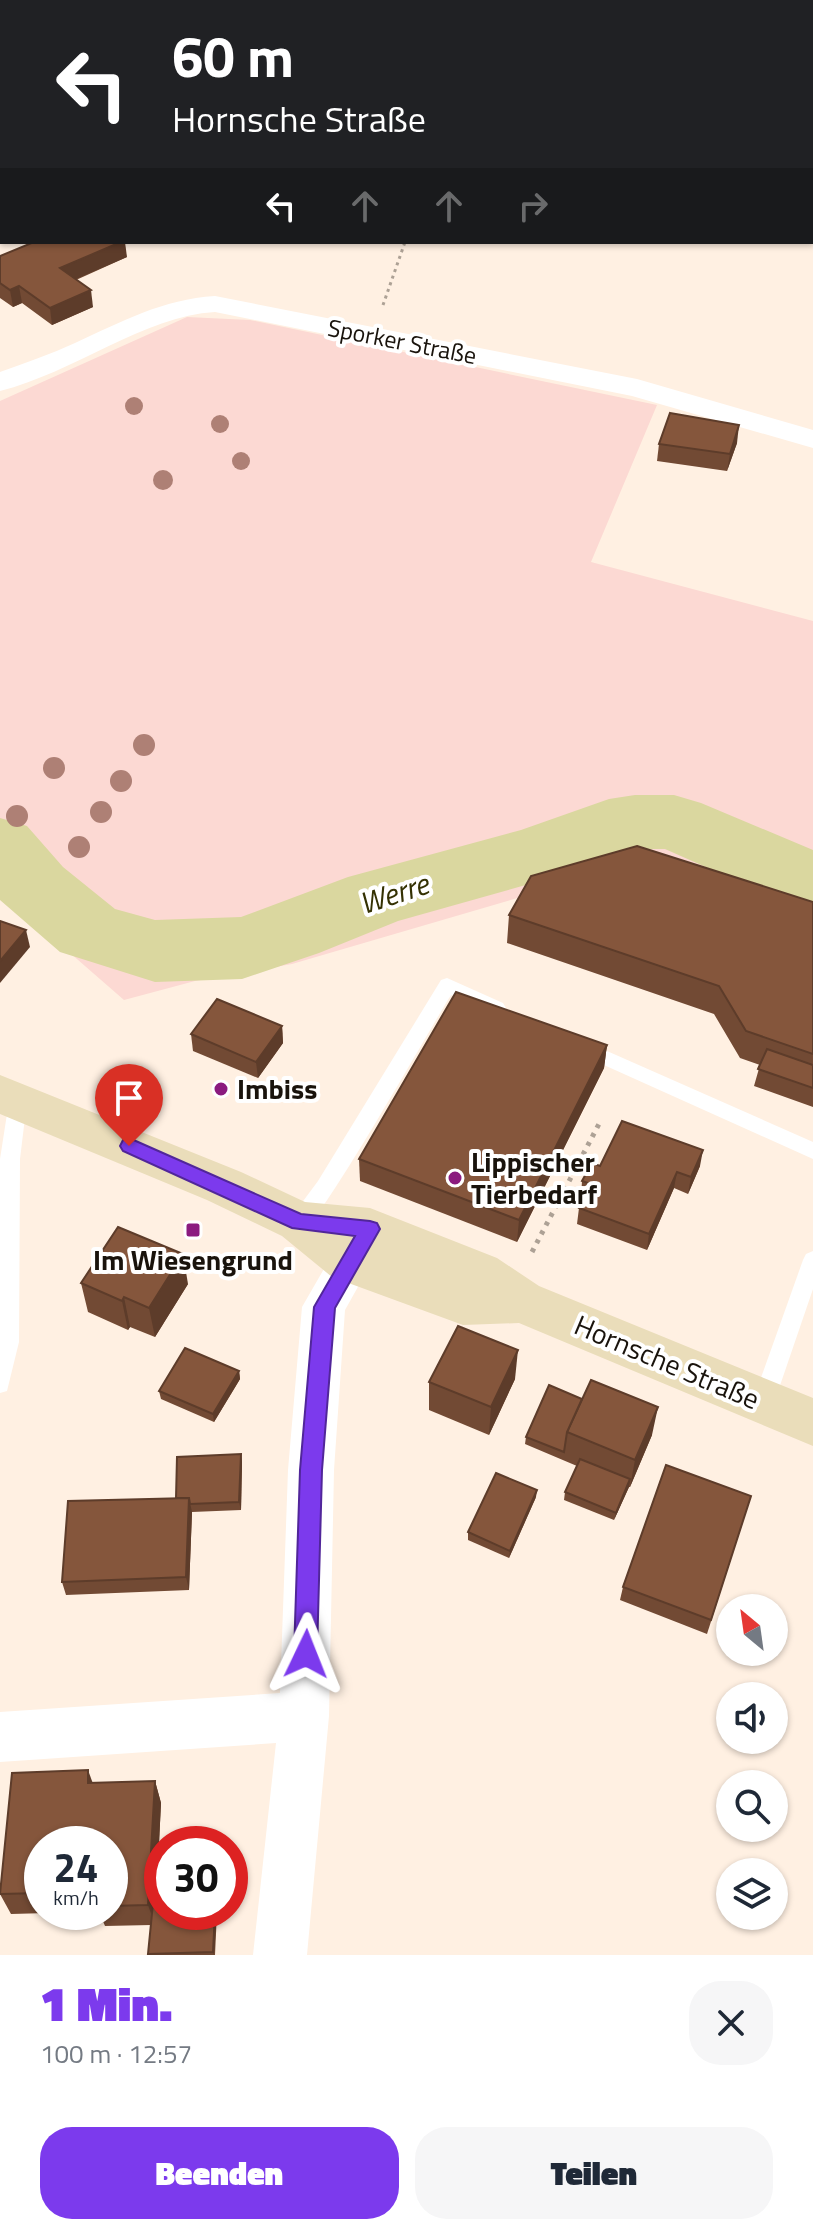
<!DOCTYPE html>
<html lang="de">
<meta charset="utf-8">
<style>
:root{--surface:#fff;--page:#f6f6f7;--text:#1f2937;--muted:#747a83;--accent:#7c3aed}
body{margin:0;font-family:"Titillium Web",sans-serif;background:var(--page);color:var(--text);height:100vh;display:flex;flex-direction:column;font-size:30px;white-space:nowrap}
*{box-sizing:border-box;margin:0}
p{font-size:26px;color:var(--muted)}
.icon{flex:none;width:44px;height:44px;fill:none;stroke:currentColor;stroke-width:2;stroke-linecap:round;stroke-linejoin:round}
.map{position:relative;height:1955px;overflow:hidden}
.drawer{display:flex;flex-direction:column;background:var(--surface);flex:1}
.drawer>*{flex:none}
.banner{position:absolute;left:0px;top:0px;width:814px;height:244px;box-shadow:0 2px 6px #0004;background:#202124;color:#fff;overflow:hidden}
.needle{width:52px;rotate:331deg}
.buttons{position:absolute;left:716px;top:1594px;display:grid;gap:16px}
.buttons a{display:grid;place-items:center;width:72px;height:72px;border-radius:50%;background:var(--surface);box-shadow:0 2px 6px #0004;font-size:40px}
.speed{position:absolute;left:24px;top:1826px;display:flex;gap:16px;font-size:40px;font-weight:700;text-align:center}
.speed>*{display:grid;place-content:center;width:104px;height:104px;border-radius:50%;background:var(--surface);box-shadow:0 2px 6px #0004;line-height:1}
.speed small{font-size:20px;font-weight:400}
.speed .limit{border:12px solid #d22;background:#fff;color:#111}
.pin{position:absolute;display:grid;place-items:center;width:68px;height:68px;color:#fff;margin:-82px -34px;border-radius:50% 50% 50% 0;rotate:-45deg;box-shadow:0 0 8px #0007}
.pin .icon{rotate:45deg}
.me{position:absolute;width:88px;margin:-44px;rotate:2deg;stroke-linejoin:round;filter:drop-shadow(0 0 6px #0008)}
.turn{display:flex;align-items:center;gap:28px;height:168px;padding:0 40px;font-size:36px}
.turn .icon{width:104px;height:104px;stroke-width:2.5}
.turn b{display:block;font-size:56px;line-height:68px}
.lanes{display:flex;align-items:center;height:76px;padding:0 40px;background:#0003;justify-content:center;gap:40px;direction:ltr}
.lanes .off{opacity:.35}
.round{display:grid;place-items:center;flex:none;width:84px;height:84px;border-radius:32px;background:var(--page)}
.head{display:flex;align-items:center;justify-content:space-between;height:136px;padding:0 40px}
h1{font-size:48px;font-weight:800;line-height:60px;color:var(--accent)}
.cta{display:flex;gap:16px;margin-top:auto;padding:16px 40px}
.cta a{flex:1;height:92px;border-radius:32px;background:var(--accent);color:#fff;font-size:32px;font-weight:800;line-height:92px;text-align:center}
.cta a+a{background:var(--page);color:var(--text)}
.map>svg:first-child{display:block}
</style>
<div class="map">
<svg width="813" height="1955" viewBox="0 0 813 1955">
<rect width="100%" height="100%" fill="#fff0e2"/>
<g fill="#fcd9d3">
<polygon points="0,0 264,0 2,2 2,127"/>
<polygon points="187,317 250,320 657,405 591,562 813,621 813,900 704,869 630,865 292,964 195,981 124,1000 0,892 0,401"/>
</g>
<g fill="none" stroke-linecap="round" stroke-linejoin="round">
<polygon fill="#dad79f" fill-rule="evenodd" points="635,795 674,795 701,803 813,850 813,911 785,902 665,849 635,849 554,877 398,921 319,953 242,979 155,982 60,952 0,900 0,818 27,826 63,867 115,909 155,920 241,917 348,877 521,830 609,799"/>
<polyline stroke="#ada195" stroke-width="3" stroke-dasharray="3 4" stroke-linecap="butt" points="383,305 405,242"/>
<polyline stroke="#ada195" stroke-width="5" stroke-dasharray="4 6" stroke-linecap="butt" points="532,1252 600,1122"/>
<g fill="#fff" fill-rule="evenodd">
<path d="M447,978L503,1003L506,1008L503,1013H491L451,995C431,1027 323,1219 304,1229C298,1231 297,1230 292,1228L289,1222L292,1216L318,1181L441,980Z"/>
<polygon points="582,1040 813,1142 813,1159 575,1052 573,1047 575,1042"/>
<polygon points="18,1093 25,1096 27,1101 20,1159 19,1342 7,1391 0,1393 0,1159 9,1101 11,1096"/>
<polygon points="813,1251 813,1289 774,1403 770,1410 763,1413 756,1410 752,1403 803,1260 806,1254"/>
</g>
<g fill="#fff" fill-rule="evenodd">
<path d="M215,296L637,379L813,430V448L632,396L215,312C144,316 73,373 0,391V372C25,363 51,354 75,343C121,322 163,299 215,296Z"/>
<polygon points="366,1217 381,1222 387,1235 345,1310 334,1470 329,1716 307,1955 253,1955 276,1743 0,1762 0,1712 280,1693 288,1470 302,1307 351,1222"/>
</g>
<polygon fill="#eaddba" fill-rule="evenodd" points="0,1075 241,1172 305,1202 370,1208 497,1258 539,1286 813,1398 813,1446 519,1323 463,1325 332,1277 282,1236 207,1200 0,1114"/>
</g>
<g fill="#ae8075">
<circle cx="134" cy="406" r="9"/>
<circle cx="220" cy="424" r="9"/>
<circle cx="241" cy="461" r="9"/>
<circle cx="163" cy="480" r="10"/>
<circle cx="144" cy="745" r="11"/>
<circle cx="54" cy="768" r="11"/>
<circle cx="121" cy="781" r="11"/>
<circle cx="101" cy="812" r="11"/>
<circle cx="17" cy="816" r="11"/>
<circle cx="79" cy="847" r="11"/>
</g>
<g fill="#724a34">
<polygon points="0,256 127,257 76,280 93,307 52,325 22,303 13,307 0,298"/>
<polygon points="737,443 727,471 657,461 659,444"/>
<polygon points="813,902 813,1107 754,1086 760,1065 740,1058 714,1014 507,943 509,915"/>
<polygon points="282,1026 283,1043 258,1078 193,1051 191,1034"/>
<polygon points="607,1045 604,1068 517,1242 360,1181 359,1159"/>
<polygon points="600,1166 700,1166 688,1194 674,1188 647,1250 577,1224 579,1208 584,1198 581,1197 582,1181"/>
<polygon points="81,1283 188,1284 155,1337 130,1327 128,1330 88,1312"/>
<polygon points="239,1371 240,1379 214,1422 161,1399 159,1391"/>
<polygon points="515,1379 489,1435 429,1410 429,1382"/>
<polygon points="549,1385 652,1435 630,1487 629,1487 614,1520 564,1500 565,1492 577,1466 525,1444 526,1437"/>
<polygon points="241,1454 242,1462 241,1510 192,1512 189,1590 66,1595 62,1582 176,1498"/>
<polygon points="751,1496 707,1634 620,1600 623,1587"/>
<polygon points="536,1497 509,1558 468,1540 468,1532"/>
<polygon points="155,1781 161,1803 157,1883 217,1912 215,1955 148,1955 151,1925 105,1926 99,1912 110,1912 110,1844 42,1844 42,1912 84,1912 11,1914 0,1894 93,1783"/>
</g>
<g fill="#5d3c2a">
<polygon points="2,222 2,240 1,241 0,223"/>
<polygon points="121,242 125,242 127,257 62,285 60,268"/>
<polygon points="19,286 22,303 13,307 10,290"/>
<polygon points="91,290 93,307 52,325 50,308"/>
<polygon points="739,425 737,443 727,471 730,454"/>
<polygon points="26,930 30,947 0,983 0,961"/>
<polygon points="282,1026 283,1043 258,1078 256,1062"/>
<polygon points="607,1045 604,1068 517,1242 519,1220"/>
<polygon points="703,1150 700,1166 688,1194 691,1177"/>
<polygon points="677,1172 674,1188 647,1250 649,1234"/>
<polygon points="183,1254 188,1284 155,1337 149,1308"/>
<polygon points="124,1297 130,1327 128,1330 122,1301"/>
<polygon points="518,1350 515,1379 489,1435 491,1407"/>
<polygon points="239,1371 240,1379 214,1422 213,1414"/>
<polygon points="658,1407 652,1435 630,1487 635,1460"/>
<polygon points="241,1454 242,1462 241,1510 239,1502"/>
<polygon points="630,1479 629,1487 614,1520 616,1513"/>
<polygon points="537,1490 536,1497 509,1558 510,1551"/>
<polygon points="189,1498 192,1512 189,1590 186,1577"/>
<polygon points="88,1770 96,1792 88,1783"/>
<polygon points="155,1781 161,1803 155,1925 148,1905"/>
<polygon points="215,1912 217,1912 214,1955 213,1952"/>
</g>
<g fill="#85563c" stroke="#5d3c2a" stroke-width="2">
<polygon points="2,198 2,222 0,223 0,199"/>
<polygon points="34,242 121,242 60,268 91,290 50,308 19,286 10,290 0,283 0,256"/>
<polygon points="670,413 739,425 730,454 659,444"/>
<polygon points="637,846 813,902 813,1054 746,1031 719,986 509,915 531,876"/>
<polygon points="0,921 26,930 0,961"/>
<polygon points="456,992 607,1045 519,1220 359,1159"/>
<polygon points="217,999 282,1026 256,1062 191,1034"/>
<polygon points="767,1049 813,1065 813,1088 758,1069"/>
<polygon points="622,1121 703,1150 691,1177 677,1172 649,1234 579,1208 591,1184 582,1181 592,1163 600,1166"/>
<polygon points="118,1227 183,1254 149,1308 124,1297 122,1301 81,1283"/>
<polygon points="458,1326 518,1350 491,1407 429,1382"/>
<polygon points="185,1348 239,1371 213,1414 159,1391"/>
<polygon points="591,1380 658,1407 635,1460 567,1432"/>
<polygon points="549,1385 582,1399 567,1432 564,1452 526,1437"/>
<polygon points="241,1454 239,1502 190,1504 189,1498 176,1498 177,1457"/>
<polygon points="580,1459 630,1479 616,1513 565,1492"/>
<polygon points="666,1465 751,1496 711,1620 623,1587"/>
<polygon points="496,1473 537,1490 510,1551 468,1532"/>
<polygon points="189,1498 186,1577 62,1582 68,1501"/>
<polygon points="88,1770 88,1783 155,1781 148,1905 110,1906 110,1844 42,1844 42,1893 0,1894 12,1773"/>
<polygon points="162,1882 162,1912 215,1912 213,1952 148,1954 155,1883"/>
</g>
<polygon fill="#7c3aed" stroke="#51269a" stroke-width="2" points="129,1138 301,1214 370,1221 377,1223 380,1229 335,1308 322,1470 317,1654 314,1663 306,1666 297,1663 294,1654 300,1470 314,1307 355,1236 292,1228 123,1151 120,1146 123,1140"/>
<g fill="#8b1b7f" stroke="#fff" stroke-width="3">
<circle cx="221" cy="1089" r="8"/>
<circle cx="455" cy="1178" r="8"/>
<rect x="185" y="1222" width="16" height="16" rx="4"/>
</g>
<g text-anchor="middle" stroke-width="8" stroke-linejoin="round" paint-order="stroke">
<g font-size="24" fill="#19130c" stroke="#fff">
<text transform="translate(402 342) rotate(11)" y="8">Sporker Straße</text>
</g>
<g font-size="28" font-weight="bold" fill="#19130c" stroke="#fff" text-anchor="start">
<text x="237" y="1099">Imbiss</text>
<text x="471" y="1172">Lippischer<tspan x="471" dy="32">Tierbedarf</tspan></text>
<text x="193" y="1270" text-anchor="middle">Im Wiesengrund</text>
</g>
<g font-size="28" fill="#19130c" stroke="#fff">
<text transform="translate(667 1362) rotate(23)" y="10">Hornsche Straße</text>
</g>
<g font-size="30" font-style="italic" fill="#343103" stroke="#fff">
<text transform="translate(394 894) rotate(-18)" y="10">Werre</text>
</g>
</g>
</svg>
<div class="buttons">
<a><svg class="needle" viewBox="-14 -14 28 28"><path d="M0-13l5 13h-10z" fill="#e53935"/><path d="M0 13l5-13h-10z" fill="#747a83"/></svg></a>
<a><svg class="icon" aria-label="sound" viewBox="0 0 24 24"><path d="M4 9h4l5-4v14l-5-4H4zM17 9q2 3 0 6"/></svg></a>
<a><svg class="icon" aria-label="search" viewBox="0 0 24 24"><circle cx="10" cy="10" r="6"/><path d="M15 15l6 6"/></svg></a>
<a><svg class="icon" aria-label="layers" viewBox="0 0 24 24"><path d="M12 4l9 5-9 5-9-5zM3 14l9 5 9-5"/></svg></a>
</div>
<div class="speed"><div>24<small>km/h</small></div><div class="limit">30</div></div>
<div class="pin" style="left:129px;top:1146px;background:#d93025"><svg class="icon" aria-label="arrive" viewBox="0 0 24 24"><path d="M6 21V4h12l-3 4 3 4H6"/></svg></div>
<svg class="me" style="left:306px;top:1654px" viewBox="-20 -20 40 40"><path d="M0-17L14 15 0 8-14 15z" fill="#7c3aed" stroke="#fff" stroke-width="4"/></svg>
<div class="banner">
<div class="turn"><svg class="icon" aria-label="left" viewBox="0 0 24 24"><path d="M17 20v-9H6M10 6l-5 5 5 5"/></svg><div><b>60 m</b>Hornsche Straße</div></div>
<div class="lanes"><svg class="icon" aria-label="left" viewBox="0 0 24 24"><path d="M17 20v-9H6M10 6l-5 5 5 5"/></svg><svg class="icon off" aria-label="ahead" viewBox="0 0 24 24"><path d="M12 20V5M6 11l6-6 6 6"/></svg><svg class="icon off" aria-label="ahead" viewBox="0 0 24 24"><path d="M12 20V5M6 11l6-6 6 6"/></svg><svg class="icon off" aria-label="right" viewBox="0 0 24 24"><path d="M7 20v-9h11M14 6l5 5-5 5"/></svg></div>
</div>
</div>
<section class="drawer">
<div class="head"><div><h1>1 Min.</h1><p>100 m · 12:57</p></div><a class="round"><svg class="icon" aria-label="close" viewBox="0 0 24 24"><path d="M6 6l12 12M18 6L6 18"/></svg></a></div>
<div class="cta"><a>Beenden</a><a>Teilen</a></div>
</section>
